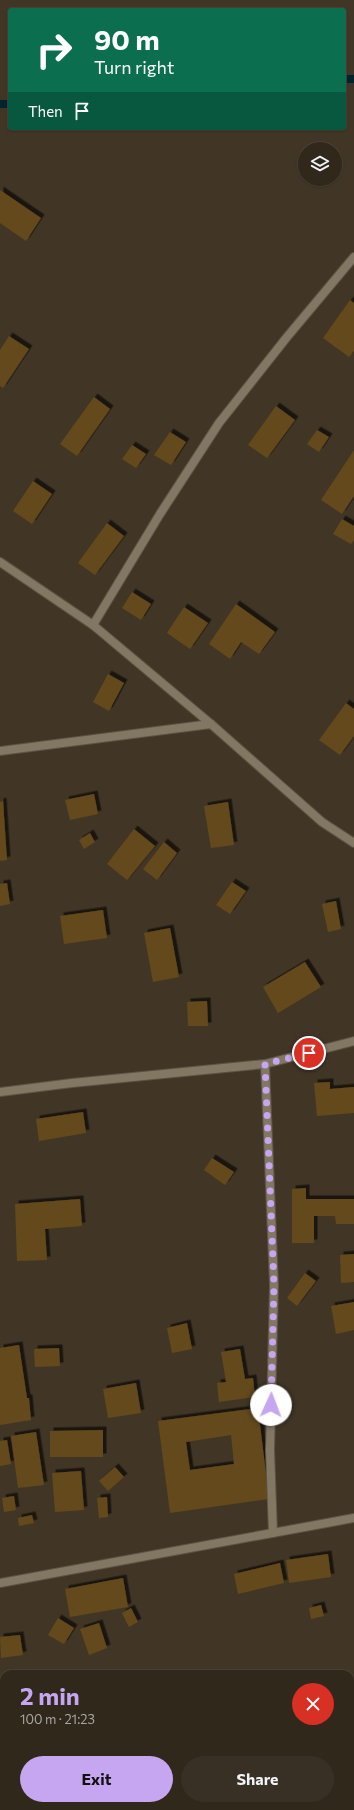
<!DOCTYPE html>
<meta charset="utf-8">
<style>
:root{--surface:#31281c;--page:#393025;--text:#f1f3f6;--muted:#a8a6a3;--line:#4c443b;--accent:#c6a6f0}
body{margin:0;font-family:Commissioner,sans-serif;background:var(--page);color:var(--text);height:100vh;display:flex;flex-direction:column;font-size:15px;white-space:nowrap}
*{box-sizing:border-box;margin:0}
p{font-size:13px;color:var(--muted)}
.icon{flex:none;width:22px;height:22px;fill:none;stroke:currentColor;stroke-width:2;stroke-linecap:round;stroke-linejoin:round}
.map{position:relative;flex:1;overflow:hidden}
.panel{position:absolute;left:0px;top:1670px;width:354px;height:140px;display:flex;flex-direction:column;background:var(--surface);border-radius:12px 12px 0 0;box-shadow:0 1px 3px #0004,0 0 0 1px var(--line)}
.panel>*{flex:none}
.banner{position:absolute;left:8px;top:8px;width:338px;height:122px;border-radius:4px;box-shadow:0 1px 3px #0004,0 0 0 1px var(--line);background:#0b6e4f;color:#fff;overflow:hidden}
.buttons{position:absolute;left:298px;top:142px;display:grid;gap:8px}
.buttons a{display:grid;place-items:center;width:44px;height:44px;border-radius:50%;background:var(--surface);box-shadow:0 1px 3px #0004,0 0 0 1px var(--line);font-size:20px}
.pin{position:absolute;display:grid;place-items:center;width:34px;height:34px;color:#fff;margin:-17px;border:2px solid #fff;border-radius:50%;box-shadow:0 1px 4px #0007}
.me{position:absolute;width:44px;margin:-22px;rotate:2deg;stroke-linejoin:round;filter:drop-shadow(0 0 3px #0008)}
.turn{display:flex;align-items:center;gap:14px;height:84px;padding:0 20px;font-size:18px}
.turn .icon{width:52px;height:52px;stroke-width:2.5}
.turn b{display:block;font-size:28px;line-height:34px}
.then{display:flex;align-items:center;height:38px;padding:0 20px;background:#0003;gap:8px;font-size:15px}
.round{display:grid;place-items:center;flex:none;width:42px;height:42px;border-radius:21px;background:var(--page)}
.headline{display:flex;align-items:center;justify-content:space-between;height:68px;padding:0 20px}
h1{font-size:24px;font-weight:700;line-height:30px;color:var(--accent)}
.button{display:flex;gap:8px;margin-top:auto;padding:8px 20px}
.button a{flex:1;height:46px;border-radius:24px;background:var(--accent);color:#111;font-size:16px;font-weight:700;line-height:46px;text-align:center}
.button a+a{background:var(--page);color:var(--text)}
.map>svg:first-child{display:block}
</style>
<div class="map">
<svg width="354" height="1810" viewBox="0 0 354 1810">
<defs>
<filter id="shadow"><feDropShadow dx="3.5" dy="-3.5" stdDeviation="0" flood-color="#0009"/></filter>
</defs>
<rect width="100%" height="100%" fill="#413626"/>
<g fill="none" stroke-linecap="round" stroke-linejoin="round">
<g stroke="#01242e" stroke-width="8">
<polyline points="344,79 354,79"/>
<polyline points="0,104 10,104"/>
</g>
</g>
<g fill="#64491a" fill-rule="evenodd" filter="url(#shadow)">
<polygon points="0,190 41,218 26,241 0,223"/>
<polygon points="350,300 354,303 354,351 349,357 323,338"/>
<polygon points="9,336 29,349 3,388 0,386 0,350"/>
<polygon points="94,397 110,409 77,456 60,444"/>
<polygon points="276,406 295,420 267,458 248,445"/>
<polygon points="317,430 329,437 319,452 307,444"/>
<polygon points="170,432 186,442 171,465 154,455"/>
<polygon points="132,445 146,454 136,468 122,459"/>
<polygon points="354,450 354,496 342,514 321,500"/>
<polygon points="33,481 52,494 32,524 13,511"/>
<polygon points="342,519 354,526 354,540 351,544 333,534"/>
<polygon points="107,523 124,536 95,575 78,563"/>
<polygon points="132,592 151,604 141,620 122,608"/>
<polygon points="236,604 275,632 259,654 241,642 230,659 209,644"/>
<polygon points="184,607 208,623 190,649 167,633"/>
<polygon points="108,674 124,683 109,711 93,702"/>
<polygon points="346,703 354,709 354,736 340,755 319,740"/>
<polygon points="94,794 98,814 70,820 65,800"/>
<polygon points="3,801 7,860 0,861 0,802"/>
<polygon points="228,802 234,845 211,848 204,806"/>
<polygon points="134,829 155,846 127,880 107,864"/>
<polygon points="90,833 95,842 84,849 79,840"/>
<polygon points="164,842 177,853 157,880 143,869"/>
<polygon points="232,882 246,891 230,914 216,905"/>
<polygon points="7,883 10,904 0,906 0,884"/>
<polygon points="336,901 341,929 328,932 322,904"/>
<polygon points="103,910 107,938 64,944 60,916"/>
<polygon points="170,928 179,977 153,982 144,933"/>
<polygon points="305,962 321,987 278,1013 263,987"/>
<polygon points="207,1001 208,1026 188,1026 187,1002"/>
<polygon points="330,1082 330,1089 354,1087 354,1113 317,1116 314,1083"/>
<polygon points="83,1112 86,1133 39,1141 36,1119"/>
<polygon points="212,1158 234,1172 225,1185 204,1170"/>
<polygon points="306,1188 306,1199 354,1199 354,1224 336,1224 335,1216 314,1216 314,1243 292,1243 292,1189"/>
<polygon points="80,1199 82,1226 45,1229 47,1260 17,1261 15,1204"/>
<polygon points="354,1254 354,1282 341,1283 340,1255"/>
<polygon points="305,1273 316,1281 297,1306 287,1298"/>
<polygon points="354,1302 354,1330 336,1334 331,1306"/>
<polygon points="187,1323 192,1349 172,1353 167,1328"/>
<polygon points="19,1345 27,1398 29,1398 31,1420 0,1425 0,1348"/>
<polygon points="59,1348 60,1366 35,1367 34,1349"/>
<polygon points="240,1349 245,1379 253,1378 255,1397 219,1402 217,1383 226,1382 221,1352"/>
<polygon points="136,1383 141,1413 108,1418 103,1389"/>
<path d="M258,1408L269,1499L170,1513L158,1421ZM231,1435L234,1464L190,1470L186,1442Z"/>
<polygon points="103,1430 103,1457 50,1457 50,1431"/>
<polygon points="36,1432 44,1485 18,1488 11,1436"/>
<polygon points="7,1440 11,1464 0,1466 0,1441"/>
<polygon points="115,1467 124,1477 108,1491 99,1481"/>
<polygon points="81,1471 84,1510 55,1512 52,1473"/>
<polygon points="14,1496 16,1510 4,1512 2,1498"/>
<polygon points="107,1497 108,1517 99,1518 97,1498"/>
<polygon points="32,1515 34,1523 19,1526 18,1518"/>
<polygon points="328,1554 331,1577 289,1583 286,1560"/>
<polygon points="280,1563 284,1583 238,1594 234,1574"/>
<polygon points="123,1578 128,1607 70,1617 65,1589"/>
<polygon points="321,1605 324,1616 311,1619 309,1608"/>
<polygon points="131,1608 138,1622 129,1627 122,1613"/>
<polygon points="58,1618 74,1628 64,1644 48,1635"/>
<polygon points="99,1623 107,1648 89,1655 80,1629"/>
<polygon points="20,1635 23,1655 1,1658 0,1637"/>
</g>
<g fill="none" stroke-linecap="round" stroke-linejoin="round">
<defs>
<g id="minor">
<polyline points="0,562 93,625 211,724 322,822 354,843"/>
<polyline points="93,625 160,514 219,423 287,337 354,257"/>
<polyline points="0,751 211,724"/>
<polyline points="265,1064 274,1285 270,1450 273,1533"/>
<polyline points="0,1092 72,1083 265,1064 354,1041"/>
<polyline points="0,1583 354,1518"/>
</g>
</defs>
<use href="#minor" stroke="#5d5244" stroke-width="10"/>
<use href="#minor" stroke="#827763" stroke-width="8"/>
</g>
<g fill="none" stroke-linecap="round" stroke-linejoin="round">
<polyline stroke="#c6a6f0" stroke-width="7" stroke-dasharray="0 12.6" points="271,1405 274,1285 265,1064 309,1053"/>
</g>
</svg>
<div class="buttons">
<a><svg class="icon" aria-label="layers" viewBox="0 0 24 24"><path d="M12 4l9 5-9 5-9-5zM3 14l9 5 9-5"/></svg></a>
</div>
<div class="pin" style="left:309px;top:1053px;background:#d93025"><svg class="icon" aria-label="arrive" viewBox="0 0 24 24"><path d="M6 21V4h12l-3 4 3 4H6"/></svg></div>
<svg class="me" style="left:271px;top:1405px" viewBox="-20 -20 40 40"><circle r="19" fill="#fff"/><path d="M0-13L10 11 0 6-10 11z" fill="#c6a6f0"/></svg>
<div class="banner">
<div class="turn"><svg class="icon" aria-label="right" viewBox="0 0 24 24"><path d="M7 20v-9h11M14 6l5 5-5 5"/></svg><div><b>90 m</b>Turn right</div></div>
<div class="then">Then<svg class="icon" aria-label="arrive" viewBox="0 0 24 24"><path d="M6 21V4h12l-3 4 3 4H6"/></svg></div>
</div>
<section class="panel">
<div class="headline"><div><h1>2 min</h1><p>100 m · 21:23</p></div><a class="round" style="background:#d93025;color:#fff"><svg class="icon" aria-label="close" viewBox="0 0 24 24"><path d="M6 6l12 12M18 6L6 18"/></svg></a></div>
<div class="button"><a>Exit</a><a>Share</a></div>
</section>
</div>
